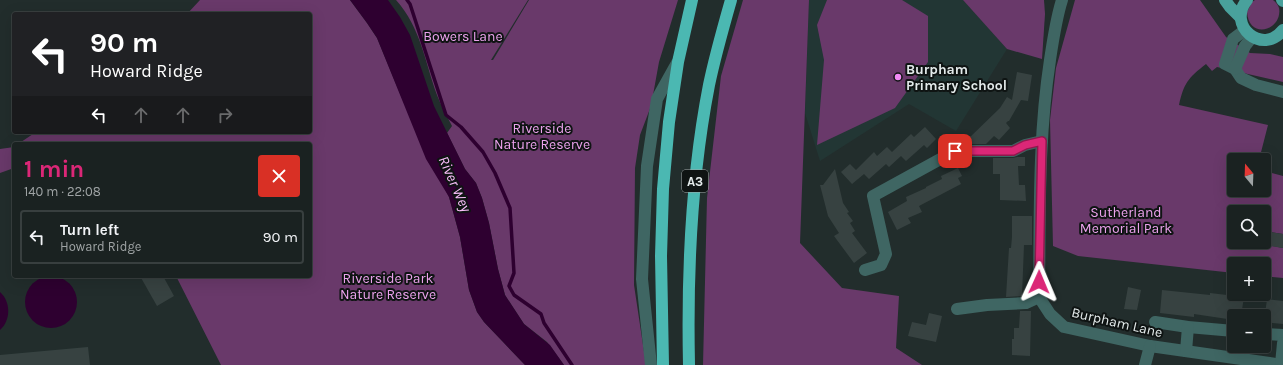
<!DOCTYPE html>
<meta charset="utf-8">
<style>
:root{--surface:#1a2221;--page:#272f2e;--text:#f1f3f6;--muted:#9fa4a5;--line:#383f3f;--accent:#db2777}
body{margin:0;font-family:Karla,sans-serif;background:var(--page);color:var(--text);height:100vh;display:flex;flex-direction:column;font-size:15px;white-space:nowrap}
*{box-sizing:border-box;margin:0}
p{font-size:13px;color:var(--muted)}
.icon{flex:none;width:22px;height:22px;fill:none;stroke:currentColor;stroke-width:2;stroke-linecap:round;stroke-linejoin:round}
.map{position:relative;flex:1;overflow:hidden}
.sheet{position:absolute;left:12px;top:142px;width:300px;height:136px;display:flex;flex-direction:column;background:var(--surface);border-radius:4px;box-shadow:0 4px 16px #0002,0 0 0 1px var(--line)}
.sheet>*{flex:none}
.hud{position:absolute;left:12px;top:12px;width:300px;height:122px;border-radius:4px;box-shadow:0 4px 16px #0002,0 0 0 1px var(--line);background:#202124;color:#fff;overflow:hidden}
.needle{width:26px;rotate:341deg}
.buttons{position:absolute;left:1227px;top:153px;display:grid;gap:8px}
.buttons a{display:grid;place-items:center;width:44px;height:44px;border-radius:4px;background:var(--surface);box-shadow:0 4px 16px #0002,0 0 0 1px var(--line);font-size:20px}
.pin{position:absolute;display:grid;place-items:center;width:34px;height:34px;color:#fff;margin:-17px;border-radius:8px;box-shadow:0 2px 6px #0006}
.me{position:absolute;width:44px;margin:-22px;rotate:1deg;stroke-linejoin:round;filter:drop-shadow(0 0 3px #0008)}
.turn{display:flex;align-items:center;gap:14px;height:84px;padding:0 12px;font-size:18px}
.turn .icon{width:52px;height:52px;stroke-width:2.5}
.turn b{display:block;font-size:28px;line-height:34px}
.lanes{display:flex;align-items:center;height:38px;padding:0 12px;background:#0003;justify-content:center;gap:20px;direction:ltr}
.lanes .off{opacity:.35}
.round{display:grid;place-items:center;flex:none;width:42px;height:42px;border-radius:4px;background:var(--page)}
.overview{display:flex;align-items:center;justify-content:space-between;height:68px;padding:0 12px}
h1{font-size:24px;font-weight:700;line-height:30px;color:var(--accent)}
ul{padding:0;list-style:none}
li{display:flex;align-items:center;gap:12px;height:54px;margin:0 8px 6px;padding:0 4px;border:2px solid var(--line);border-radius:4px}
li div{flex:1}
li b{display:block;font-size:15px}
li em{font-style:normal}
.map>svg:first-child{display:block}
</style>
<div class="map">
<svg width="1283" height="365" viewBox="0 0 1283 365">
<rect width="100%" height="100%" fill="#222d2c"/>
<polygon fill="#223634" points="809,0 963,0 1007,49 956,131 909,104 820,161 805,113"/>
<g fill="#69396a">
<polygon points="200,0 350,0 367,23 377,38 401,96 449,197 460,237 469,290 477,312 484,322 525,365 221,365 176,276 310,276 310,144 18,144 36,132 310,132 310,14 187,14"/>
<path d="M396,0H528L491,60H493L529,0H678L659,62L651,106L640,135L635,168L634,285L646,365H564L547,342L524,324L505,295L498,269L489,223L482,198L476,183L465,169L447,133L452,126C447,116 441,106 437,95C425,62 421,28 396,0Z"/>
<polygon points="743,0 809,0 800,243 842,288 899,296 896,348 922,365 703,365 707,198 721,76"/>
<polygon points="827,0 902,0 928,16 928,62 895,108 817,145 824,60 817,25"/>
<polygon points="963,0 1044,0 1045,14 1042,59 1007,49"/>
<path d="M1075,0H1200L1226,37L1250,53L1270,54L1283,57V82L1217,67L1212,71L1206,64C1188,78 1184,83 1179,105L1268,125L1259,160H1234V190H1264V171L1283,176V234L1264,231L1268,209L1259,207L1257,212H1234V242H1251L1283,248V278L1264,276V264H1234V273L1078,256L1053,246L1050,120L1056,68Z"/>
<path d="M1255,0C1260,0 1269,0 1273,0C1276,2 1278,5 1279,8C1283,30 1249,41 1247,12L1252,2Z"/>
<polygon points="14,147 14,168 0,173 0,149"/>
</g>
<g fill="#2e0030">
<polygon points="350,0 388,0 400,17 410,35 434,106 465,169 476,183 482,198 489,223 498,269 505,295 524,324 550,345 564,365 525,365 484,322 477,312 469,290 460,237 449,197 426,159 377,38 367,23"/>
<circle cx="51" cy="302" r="26"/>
<path d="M0,292C11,302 11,320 0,330Z"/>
</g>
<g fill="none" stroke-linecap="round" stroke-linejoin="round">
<polyline stroke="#2e0030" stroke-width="3.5" points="407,0 410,4 446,115 461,127 483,152 495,173 510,208 514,273 509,286 514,295 541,314 544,323 572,365"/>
</g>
<g fill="#374241">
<polygon points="1017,72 1032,75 1028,101 1021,100 1009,121 1008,121 1006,123 1010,128 999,140 994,136 986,144 968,144 966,141 1000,108 1007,97 1012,100"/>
<polygon points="925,127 936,139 927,148 924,145 906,161 901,156 889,167 886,164 869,179 864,174 852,184 841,172 850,164 856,170 874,152 877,156 887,147 892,152 911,134 914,137"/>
<polygon points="1017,157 1025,157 1025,166 1018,166 1019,185 1025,185 1026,201 1000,200 1000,174 993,174 993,158 1013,158"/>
<polygon points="958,168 962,176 958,178 961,184 919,206 922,212 908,218 911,223 897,230 888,212 907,201 906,197 926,188 926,187 942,179 941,176"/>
<polygon points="835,169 843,203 849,212 847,213 853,221 850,223 855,231 852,233 867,253 854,263 834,236 839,233 828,216 820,185 823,185"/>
<polygon points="1012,216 1032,216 1032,245 1024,245 1022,296 1006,297 1009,248 1011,248 1012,237"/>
<polygon points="1264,231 1283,234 1283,248 1264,245"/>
<polygon points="140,276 163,276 174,296 157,306"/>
<polygon points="1128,287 1141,290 1137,310 1124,309"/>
<polygon points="1162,290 1210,295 1210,293 1244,297 1241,316 1234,316 1234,320 1194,314 1194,317 1160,313"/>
<polygon points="1267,299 1283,301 1283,324 1264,322"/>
<polygon points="1020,311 1031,311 1030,356 1012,355 1012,339 1014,339 1014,328 1019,328"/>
<polygon points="929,313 942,316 936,342 908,336 912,322 926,325"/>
<polygon points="88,347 90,365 0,365 0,355"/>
</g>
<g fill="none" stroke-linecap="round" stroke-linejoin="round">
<g stroke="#3f6663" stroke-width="12">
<path d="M1062,0C1056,19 1053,40 1050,60C1038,138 1040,218 1039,297L1050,314L1064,327L1150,346L1283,365"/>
<polyline points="1245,30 1233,39 1225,64 1235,69 1241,78 1256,85 1283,92"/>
<polyline points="1235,69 1245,46 1252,37"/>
<polyline points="865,270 881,265 886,254 873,196 955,151 1013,151 1025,145 1042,141"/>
<polyline points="957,309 987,305 1026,303 1039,297"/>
<polyline points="1155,322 1188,327 1234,331"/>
<polyline points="1264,334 1283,335"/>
<polyline points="1186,351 1188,327"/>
<polyline points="1281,364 1283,343"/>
<polyline points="651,365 642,279 647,166 657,99 677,63"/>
<polyline points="1145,365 1150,346"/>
</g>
<g stroke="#49a19c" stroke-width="12">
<polyline points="1225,0 1230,7 1240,17"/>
<path d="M1247,0C1226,26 1263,56 1283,30"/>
<polyline points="1282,0 1283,1"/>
</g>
<g stroke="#4bb8b2" stroke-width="12">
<polyline points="663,365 661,256 663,189 669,122 678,62 692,0"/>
<path d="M689,365C687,272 691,177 709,85C715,56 723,28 731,0"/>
</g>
</g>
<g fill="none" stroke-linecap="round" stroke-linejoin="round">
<defs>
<polyline id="route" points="955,151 1013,151 1025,145 1042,141 1039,282"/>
</defs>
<use href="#route" stroke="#8e194d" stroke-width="10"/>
<use href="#route" stroke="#db2777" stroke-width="7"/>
</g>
<circle fill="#f18af4" stroke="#0f1413" stroke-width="1.5" cx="898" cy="77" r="4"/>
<g text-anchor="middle" stroke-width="4" stroke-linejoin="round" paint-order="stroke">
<rect fill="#0f1413" stroke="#a4aaaa" stroke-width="1" x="682" y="170" width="26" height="22" rx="3"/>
<g font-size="13" font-weight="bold" fill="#e4ebeb">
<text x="695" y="186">A3</text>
</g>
<g font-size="14" fill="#eca2ed" stroke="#0f1413">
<text x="463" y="41">Bowers Lane</text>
<text x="542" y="133">Riverside<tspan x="542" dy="16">Nature Reserve</tspan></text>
<text x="1126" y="217">Sutherland<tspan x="1126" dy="16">Memorial Park</tspan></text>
<text x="388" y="283">Riverside Park<tspan x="388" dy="16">Nature Reserve</tspan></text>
</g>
<g font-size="14" font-weight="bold" fill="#e4ebeb" stroke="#0f1413" text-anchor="start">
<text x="906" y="74">Burpham<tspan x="906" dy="16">Primary School</tspan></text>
</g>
<g font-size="14" fill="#e4ebeb" stroke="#0f1413">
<text transform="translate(1117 322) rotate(13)" y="5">Burpham Lane</text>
</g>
<g font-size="15" font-style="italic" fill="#fabefb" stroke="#0f1413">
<text transform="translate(455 184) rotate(66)" y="5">River Wey</text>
</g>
</g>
</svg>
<div class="buttons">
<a><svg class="needle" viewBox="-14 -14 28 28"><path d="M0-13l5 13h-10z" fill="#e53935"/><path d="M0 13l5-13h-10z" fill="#9fa4a5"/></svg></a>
<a><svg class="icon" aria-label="search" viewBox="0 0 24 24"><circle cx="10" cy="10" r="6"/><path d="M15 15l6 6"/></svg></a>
<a>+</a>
<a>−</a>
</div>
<div class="pin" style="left:955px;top:151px;background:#d93025"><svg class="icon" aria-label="arrive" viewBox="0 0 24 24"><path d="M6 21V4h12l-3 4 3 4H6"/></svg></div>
<svg class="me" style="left:1039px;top:282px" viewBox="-20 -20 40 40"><path d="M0-17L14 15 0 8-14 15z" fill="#db2777" stroke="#fff" stroke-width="4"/></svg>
<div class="hud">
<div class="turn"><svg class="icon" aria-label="left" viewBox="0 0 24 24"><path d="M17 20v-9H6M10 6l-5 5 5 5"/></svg><div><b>90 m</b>Howard Ridge</div></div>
<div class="lanes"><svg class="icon" aria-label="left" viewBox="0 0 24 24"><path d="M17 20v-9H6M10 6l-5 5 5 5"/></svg><svg class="icon off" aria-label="ahead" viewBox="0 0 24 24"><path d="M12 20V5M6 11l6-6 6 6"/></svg><svg class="icon off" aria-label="ahead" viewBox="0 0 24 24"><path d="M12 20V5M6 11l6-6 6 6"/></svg><svg class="icon off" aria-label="right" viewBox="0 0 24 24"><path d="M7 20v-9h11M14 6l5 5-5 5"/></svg></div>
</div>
<section class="sheet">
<div class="overview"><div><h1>1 min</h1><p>140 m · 22:08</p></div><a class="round" style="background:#d93025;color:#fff"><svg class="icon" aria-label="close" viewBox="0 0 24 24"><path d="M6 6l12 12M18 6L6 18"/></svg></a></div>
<ul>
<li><svg class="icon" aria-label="left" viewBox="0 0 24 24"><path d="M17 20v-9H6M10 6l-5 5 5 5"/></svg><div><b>Turn left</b><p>Howard Ridge</p></div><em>90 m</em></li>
</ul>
</section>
</div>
